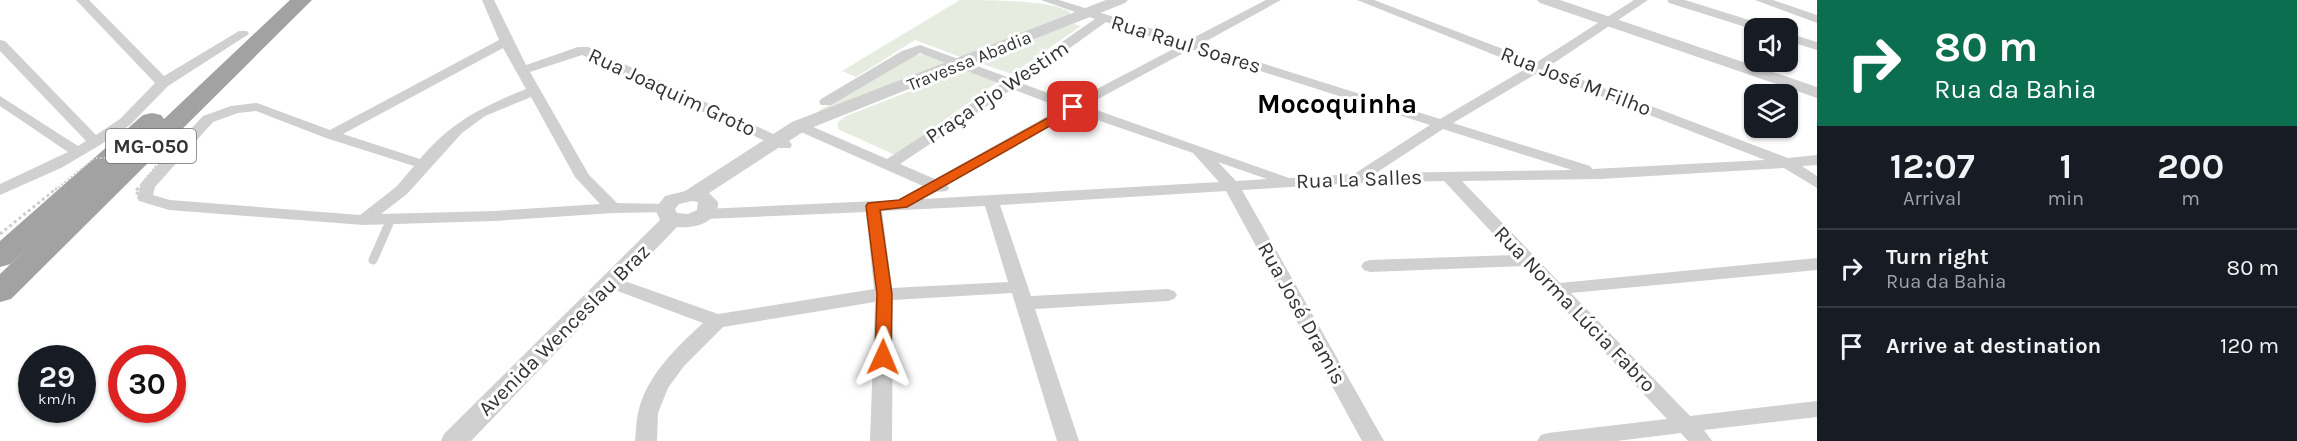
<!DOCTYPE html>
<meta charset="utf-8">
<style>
:root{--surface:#171b24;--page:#242831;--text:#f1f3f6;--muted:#9ea1a6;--line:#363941}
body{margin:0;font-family:Karla,sans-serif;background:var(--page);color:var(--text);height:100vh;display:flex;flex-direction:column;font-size:22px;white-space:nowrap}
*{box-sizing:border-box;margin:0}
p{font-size:20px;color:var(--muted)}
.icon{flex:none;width:33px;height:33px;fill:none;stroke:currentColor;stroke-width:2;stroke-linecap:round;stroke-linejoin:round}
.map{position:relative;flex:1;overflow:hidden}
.panel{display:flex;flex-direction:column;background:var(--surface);width:480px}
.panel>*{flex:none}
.banner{background:#0b6e4f;color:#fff;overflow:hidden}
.fabs{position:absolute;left:1744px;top:18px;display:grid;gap:12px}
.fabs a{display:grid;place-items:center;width:54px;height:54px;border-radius:12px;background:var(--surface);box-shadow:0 2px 4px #0004;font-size:30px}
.speed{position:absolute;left:18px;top:345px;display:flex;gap:12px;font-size:30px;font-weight:700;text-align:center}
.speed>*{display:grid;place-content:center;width:78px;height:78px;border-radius:50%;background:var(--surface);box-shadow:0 2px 4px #0004;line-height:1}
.speed small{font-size:15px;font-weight:400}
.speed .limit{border:9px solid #d22;background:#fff;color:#111}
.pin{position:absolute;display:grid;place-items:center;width:51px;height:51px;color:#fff;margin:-26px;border-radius:12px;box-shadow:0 3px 9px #0006}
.me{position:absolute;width:66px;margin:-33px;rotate:1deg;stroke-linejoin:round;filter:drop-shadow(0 0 4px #0008)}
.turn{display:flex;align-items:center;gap:21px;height:126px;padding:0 18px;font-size:27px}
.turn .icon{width:78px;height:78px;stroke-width:2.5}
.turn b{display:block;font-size:42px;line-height:51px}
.eta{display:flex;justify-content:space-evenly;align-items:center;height:102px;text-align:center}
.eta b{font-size:36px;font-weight:700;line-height:42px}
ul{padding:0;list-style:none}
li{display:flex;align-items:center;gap:18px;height:78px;padding:0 18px;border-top:2px solid var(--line)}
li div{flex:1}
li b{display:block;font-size:22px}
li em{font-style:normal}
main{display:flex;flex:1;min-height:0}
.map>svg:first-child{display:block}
</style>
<main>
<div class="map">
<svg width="1817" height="441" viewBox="0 0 1817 441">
<rect width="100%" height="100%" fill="#fff"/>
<g fill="#e6ecdf">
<path d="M960,0C987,0 1051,0 1070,12V15L963,58L915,40L856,77L842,71Z"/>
<polygon points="1073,24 1081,26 1012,74 977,62"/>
<polygon points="928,53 945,63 827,111 817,112 912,56"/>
<polygon points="965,70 999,81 895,155 838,129 838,122 846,116"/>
</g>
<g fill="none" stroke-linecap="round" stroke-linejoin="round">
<polyline stroke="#d0d0d0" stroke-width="9" points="373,260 391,219"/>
<g fill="#d0d0d0" fill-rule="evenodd">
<polygon points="76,0 89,0 164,76 239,31 247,31 249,34 168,86 130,125 100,145 61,168 0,195 0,184 68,152 0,106 0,96 78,146 86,141 0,51 0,40 5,41 96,135 120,119 155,83"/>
<path d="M482,0H494L526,65L578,47H588L790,142L792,145L790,148H780L582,55L530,72L589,175L617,203L665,204L673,209L671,212L613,213L494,221L363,225L169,210L139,201L137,198L141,183L203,116L231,106L257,103L330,130L499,40ZM503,48L526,89C482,107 452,121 420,159L343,134ZM531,97L575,177L600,204L494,211L381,214L407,194L462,133L485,116ZM256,111L326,138L414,166L396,187L360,215L170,200L153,195L155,187L213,122L238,113Z"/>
<path d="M1041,0H1059L1189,40L1266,0H1281L1201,44L1440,119L1527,68L1357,0H1374L1537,62L1634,0H1648L1548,67L1788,158L1817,155V165L1802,166L1817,176V188L1784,168L1600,179L1462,181L1560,283L1817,258V270L1571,293L1690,416L1817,401V417L1704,430L1712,441H1688L1681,433L1617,441H1537L1541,435L1548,433L1667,419L1524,266L1370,272L1364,270L1361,266L1364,262L1370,260L1513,255L1444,181L1358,183L1242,190L1384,441H1362L1226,191L1000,205L1031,296L1168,289L1174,291L1177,295L1174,299L1168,301L1035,309L1079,441H1057L1012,293L893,300L892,441H870L875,302L723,327L684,366L668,388L658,413L657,441H635C636,432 636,422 638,413C646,376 677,347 703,323L607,287L604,283L607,279H619L718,314L874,289L866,212L705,219L697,214L705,209L898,200L923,186L794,129L792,126L794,123H804L887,159L1001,84L920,53L831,105H821L819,102L821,99L902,51L920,45L1010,78L1095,19ZM1106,22L1179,46L1072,102L1021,83ZM1191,49L1430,125L1354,174L1289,178L1085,106ZM1539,72L1765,160L1592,169L1590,166L1453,123ZM1012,89L1062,108L935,179L900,164ZM1074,112L1193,153L1219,182L923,199L936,192L947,191L949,188L947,185ZM1443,129L1572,170L1376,173ZM1218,162L1267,179L1236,181ZM985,206L1008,282L892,288L882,211Z"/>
<polygon points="1667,0 1685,0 1765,25 1767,28 1755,30 1669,3"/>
<polygon points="1755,0 1773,0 1817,15 1817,23"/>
<polygon points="1788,33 1817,42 1817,50 1788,41"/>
</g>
<g fill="#d0d0d0" fill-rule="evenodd">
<path d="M1106,0H1128L1125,3L806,130L709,193L718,202C719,222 695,229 677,227L471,441H441L444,434L660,220L655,209L665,196L685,191L792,122ZM692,201L698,202L697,210L688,214L677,213L675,209L679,204Z"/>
<polygon points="1537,0 1560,0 1817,87 1817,98 1540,3"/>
</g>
<polygon fill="#a2a2a2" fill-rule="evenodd" points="290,0 312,0 11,299 0,302 0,274 31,245 11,264 0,267 0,241 143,115 152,113 161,115 164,119"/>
<polyline stroke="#cdcdcd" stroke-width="2" stroke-dasharray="2 2" stroke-linecap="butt" points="55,190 95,158 162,158 137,190"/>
<g stroke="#cdcdcd" stroke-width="3" stroke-dasharray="3 3" stroke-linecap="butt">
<polyline points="138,188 135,192 145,198"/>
<polyline points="0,234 57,188"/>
</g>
</g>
<polygon fill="#ea580c" stroke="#983908" stroke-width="1.5" points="1073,104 1078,105 1078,110 907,207 880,210 892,294 891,357 888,361 877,361 875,357 877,294 866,206 868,203 899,200"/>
<g text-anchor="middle" stroke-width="6" stroke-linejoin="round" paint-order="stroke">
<g font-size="18" fill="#333" stroke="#fff">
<text transform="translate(969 61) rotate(-22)" y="6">Travessa Abadia</text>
</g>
<rect fill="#fff" stroke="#707070" stroke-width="1.5" x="106" y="129" width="90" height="34" rx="4.5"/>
<g font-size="20" font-weight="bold" fill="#333">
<text x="151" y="153">MG-050</text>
</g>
<g font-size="21" fill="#333" stroke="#fff">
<text transform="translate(1186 44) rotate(17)" y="7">Rua Raul Soares</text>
<text transform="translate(1576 81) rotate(21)" y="7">Rua José M Filho</text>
<text transform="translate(672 92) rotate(25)" y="7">Rua Joaquim Groto</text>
<text transform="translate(997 92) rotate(-34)" y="7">Praça Pjo Westim</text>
<text transform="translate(1359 179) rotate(-2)" y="7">Rua La Salles</text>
<text transform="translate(1575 309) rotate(46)" y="7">Rua Norma Lúcia Fabro</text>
<text transform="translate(1302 313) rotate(61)" y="7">Rua José Dramis</text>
<text transform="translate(564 330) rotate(-45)" y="7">Avenida Wenceslau Braz</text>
</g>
<g font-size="27" font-weight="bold" fill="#000" stroke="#fff">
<text x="1337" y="113">Mocoquinha</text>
</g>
</g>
</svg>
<div class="fabs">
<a><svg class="icon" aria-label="sound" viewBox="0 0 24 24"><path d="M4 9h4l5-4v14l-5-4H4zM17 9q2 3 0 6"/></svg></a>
<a><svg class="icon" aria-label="layers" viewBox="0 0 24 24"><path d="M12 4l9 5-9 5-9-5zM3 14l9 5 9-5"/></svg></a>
</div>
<div class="speed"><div>29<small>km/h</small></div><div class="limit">30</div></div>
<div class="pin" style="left:1073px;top:107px;background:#d93025"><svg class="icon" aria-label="arrive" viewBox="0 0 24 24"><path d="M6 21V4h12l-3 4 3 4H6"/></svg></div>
<svg class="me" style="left:883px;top:357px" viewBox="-20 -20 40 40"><path d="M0-17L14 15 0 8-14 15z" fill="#ea580c" stroke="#fff" stroke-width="4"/></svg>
</div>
<section class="panel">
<div class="banner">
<div class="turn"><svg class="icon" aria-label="right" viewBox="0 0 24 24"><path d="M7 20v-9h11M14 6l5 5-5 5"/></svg><div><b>80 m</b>Rua da Bahia</div></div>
</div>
<div class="eta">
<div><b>12:07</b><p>Arrival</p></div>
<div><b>1</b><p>min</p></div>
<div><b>200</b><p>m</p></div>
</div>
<ul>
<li><svg class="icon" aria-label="right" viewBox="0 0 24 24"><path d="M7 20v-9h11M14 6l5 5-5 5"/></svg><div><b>Turn right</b><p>Rua da Bahia</p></div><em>80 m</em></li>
<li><svg class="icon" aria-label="arrive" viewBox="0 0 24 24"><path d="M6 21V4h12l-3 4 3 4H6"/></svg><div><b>Arrive at destination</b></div><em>120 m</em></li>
</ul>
</section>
</main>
